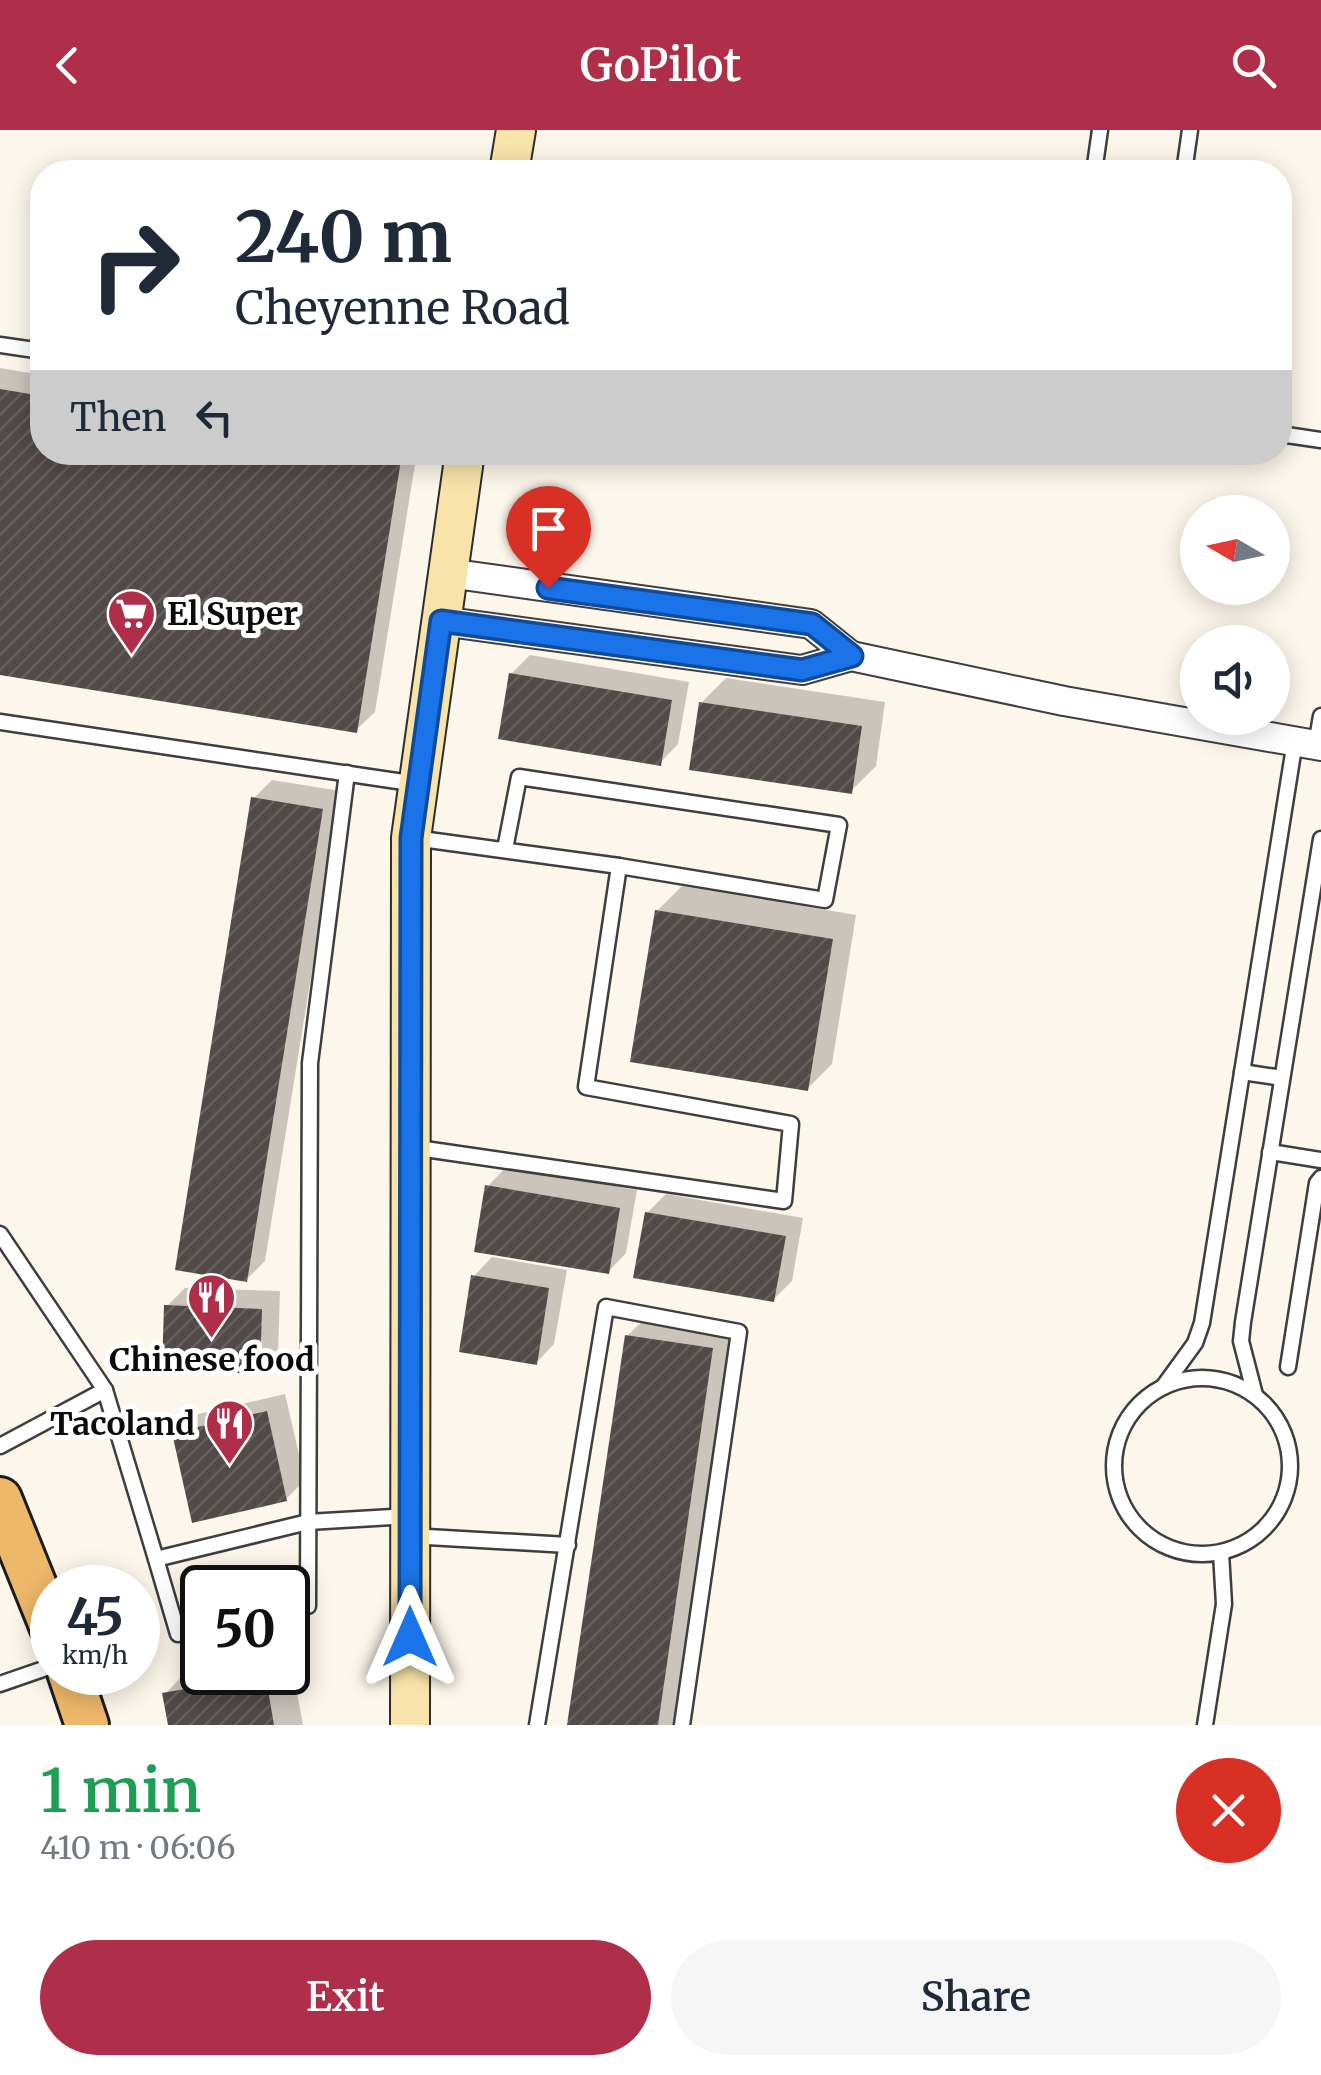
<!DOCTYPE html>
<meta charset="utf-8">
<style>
:root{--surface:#fff;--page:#f6f6f7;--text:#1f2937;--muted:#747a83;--accent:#af2f4a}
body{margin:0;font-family:Merriweather,serif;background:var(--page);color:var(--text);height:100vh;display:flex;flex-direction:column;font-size:38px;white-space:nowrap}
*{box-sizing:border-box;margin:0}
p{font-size:32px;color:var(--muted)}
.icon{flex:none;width:55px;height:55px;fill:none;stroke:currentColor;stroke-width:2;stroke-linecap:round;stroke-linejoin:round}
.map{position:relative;height:1595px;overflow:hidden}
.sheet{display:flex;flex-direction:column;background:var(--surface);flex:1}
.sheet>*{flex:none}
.banner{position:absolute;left:30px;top:30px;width:1262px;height:305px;border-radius:40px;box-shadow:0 5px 25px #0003;background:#fff;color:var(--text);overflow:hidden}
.needle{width:65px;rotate:279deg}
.tools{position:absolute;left:1180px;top:365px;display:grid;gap:20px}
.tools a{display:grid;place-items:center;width:110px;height:110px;border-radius:50%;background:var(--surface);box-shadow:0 5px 25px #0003;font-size:50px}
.speed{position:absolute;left:30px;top:1435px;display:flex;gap:20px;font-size:50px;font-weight:700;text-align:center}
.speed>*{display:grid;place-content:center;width:130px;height:130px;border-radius:50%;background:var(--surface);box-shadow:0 5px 25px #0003;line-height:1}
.speed small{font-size:25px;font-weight:400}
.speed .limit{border:5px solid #111;border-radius:15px;background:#fff;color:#111}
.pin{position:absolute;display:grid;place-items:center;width:85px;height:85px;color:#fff;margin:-102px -42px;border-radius:50% 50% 50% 0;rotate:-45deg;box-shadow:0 0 10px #0007}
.pin .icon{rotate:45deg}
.me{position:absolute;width:110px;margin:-55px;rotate:0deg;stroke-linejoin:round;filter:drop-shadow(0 0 8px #0008)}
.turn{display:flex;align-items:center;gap:35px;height:210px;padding:0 40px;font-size:45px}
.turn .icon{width:130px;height:130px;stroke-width:2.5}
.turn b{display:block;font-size:70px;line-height:85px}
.then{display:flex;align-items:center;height:95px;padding:0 40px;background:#0003;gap:20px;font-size:38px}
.round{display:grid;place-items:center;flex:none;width:105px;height:105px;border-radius:52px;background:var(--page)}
.overview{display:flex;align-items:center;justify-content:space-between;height:170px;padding:0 40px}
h1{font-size:60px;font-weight:600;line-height:75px;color:#1e9e55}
.primary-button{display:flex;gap:20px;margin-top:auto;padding:20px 40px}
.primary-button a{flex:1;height:115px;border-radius:60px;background:var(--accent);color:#fff;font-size:40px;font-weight:600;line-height:115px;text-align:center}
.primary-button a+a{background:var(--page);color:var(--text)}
header{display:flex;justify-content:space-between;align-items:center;height:130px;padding:0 40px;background:var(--accent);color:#fff;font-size:45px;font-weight:600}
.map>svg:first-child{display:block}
</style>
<header><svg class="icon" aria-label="back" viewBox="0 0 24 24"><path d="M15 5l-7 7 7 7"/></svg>GoPilot<svg class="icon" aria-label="search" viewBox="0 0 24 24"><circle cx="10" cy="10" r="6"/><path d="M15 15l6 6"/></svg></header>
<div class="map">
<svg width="1321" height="1595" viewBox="0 0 1321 1595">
<defs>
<pattern id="building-hatch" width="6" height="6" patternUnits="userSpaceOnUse" patternTransform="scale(2.5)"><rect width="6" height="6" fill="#524a48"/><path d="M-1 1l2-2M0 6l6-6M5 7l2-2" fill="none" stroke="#66605e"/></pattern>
</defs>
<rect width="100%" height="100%" fill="#fdf6ea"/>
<g fill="#0003">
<polygon points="0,238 42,245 42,322 417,322 375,582 356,600 0,542"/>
<polygon points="530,525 689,552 678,614 660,633 511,544"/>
<polygon points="726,548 885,572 876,636 851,661 701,573"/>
<polygon points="272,650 341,661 265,1131 246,1150 253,669"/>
<polygon points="682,756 856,785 832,934 807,959 657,781"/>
<polygon points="506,1037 637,1060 626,1123 608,1142 488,1056"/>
<polygon points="666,1064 803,1088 792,1151 773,1170 647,1083"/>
<polygon points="492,1127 567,1140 554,1214 536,1233 474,1146"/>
<polygon points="185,1158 280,1161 278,1223 259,1242 167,1176"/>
<polygon points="652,1182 737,1194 678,1595 570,1595 627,1206"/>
<polygon points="285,1264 305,1350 286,1369 175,1304 194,1285"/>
<polygon points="288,1515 303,1595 170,1595 165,1564 189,1539 202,1537 202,1542 288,1542"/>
</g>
<g fill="url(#building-hatch)">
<polygon points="0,259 42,266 42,322 402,324 357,603 0,545"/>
<polygon points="509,543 672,570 661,636 498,609"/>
<polygon points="699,572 862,596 852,664 689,640"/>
<polygon points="251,667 323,679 247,1152 175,1140"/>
<polygon points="655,780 833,809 808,961 630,932"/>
<polygon points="485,1055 620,1078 609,1144 474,1122"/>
<polygon points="645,1082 786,1106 774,1172 633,1148"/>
<polygon points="471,1145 549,1158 537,1235 459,1222"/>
<polygon points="164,1175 262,1179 260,1244 162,1240"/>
<polygon points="625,1205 713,1218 658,1595 567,1595"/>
<polygon points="267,1281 287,1371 192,1393 172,1303"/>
<polygon points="242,1542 265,1542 274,1595 168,1595 162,1563 213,1554 218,1552 217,1547"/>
</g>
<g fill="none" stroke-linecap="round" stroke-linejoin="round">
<defs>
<g id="service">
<polyline points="1100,0 1095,35 1102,42"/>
<polyline points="1184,42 1190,0"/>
<polyline points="0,215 42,221"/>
<polyline points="1280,304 1321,310"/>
<polyline points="0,592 417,654"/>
<polyline points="1316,615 1321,586"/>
<polyline points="414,708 619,736 825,770 839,695 519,647 505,719"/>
<polyline points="1242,942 1282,948"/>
<polyline points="411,1017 784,1071 791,994 586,957 619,736"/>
<polyline points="1270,1022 1321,1030"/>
<polyline points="0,1104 105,1260 156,1429 308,1392 409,1386"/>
<polyline points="1288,1237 1317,1053 1321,1048"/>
<circle cx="1202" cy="1336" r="88"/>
<polyline points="1163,1257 1195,1213 1202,1193 1295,611"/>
<polyline points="1255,1265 1241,1211 1243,1192 1321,709"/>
<polyline points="0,1316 105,1260"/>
<polyline points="410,1406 568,1415"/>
<polyline points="156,1429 178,1504 202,1499"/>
<polyline points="288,1480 308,1476 310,933 347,643"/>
<polyline points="0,1554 52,1536"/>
<polyline points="537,1595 606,1177 739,1202 682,1595"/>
<polyline points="1205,1595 1224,1474 1221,1423"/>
</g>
<g id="minor">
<polyline points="448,443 811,494 851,526"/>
<polyline points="441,491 802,540 851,526 1064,571 1321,616"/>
</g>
<g id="secondary">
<polyline points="509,42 516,0"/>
<polyline points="410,1595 411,708 465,322"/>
</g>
<g id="primary">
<polyline points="0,1369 52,1498"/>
<polyline points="69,1542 87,1595"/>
</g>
</defs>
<use href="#service" stroke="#3e3e3e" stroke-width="19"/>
<use href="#minor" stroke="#3e3e3e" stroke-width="32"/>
<use href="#secondary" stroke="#2d2d2d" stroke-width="42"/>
<use href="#primary" stroke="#1c1c1c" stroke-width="48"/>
<use href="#service" stroke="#fff" stroke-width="14"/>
<use href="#minor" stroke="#fff" stroke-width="28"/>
<use href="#secondary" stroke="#f8e3aa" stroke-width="38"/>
<use href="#primary" stroke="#edb86a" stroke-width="42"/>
</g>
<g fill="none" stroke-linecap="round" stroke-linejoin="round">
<defs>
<polyline id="route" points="410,1507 411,708 441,491 802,540 852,526 812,494 548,458"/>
</defs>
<use href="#route" stroke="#114b97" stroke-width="25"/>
<use href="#route" stroke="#1a73e8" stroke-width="18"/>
</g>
<defs>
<symbol id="supermarket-pin" viewBox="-11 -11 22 30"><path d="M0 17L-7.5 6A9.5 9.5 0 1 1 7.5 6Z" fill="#af2f4a" stroke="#fff"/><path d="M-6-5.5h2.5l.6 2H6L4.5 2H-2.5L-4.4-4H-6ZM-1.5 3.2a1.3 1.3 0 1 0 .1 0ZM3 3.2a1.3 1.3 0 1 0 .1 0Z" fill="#fff"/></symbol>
<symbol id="restaurant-pin" viewBox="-11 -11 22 30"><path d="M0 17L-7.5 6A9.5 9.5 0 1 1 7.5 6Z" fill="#af2f4a" stroke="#fff"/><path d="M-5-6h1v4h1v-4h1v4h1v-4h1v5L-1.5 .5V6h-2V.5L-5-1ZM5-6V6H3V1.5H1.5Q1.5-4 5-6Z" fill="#fff"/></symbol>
</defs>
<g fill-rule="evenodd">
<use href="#supermarket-pin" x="104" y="456" width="55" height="75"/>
<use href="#restaurant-pin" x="184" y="1140" width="55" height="75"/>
<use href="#restaurant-pin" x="202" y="1266" width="55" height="75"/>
</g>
<g text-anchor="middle" stroke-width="10" stroke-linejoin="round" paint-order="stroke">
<g font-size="32" font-weight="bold" fill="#0b0b0b" stroke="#fff" text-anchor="start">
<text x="167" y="495">El Super</text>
<text x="212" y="1241" text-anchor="middle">Chinese food</text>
<text x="195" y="1305" text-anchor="end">Tacoland</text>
</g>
</g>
</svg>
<div class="tools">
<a><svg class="needle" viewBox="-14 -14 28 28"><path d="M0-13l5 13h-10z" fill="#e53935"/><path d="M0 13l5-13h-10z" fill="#747a83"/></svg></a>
<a><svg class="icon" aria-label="sound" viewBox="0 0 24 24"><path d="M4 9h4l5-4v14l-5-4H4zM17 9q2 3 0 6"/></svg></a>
</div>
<div class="speed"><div>45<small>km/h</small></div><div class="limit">50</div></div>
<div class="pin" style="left:548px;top:458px;background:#d93025"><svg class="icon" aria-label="arrive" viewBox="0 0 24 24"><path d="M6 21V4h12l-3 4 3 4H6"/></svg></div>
<svg class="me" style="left:410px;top:1507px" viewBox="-20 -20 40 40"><path d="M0-17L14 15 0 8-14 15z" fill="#1a73e8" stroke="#fff" stroke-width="4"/></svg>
<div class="banner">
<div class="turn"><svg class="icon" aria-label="right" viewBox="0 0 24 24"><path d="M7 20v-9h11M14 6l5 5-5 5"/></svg><div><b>240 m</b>Cheyenne Road</div></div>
<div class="then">Then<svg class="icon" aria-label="left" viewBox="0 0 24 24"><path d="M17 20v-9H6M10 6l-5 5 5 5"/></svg></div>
</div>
</div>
<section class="sheet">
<div class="overview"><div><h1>1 min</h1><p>410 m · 06:06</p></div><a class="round" style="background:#d93025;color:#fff"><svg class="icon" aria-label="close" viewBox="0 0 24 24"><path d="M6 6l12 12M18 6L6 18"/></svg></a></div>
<div class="primary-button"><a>Exit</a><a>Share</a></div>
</section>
